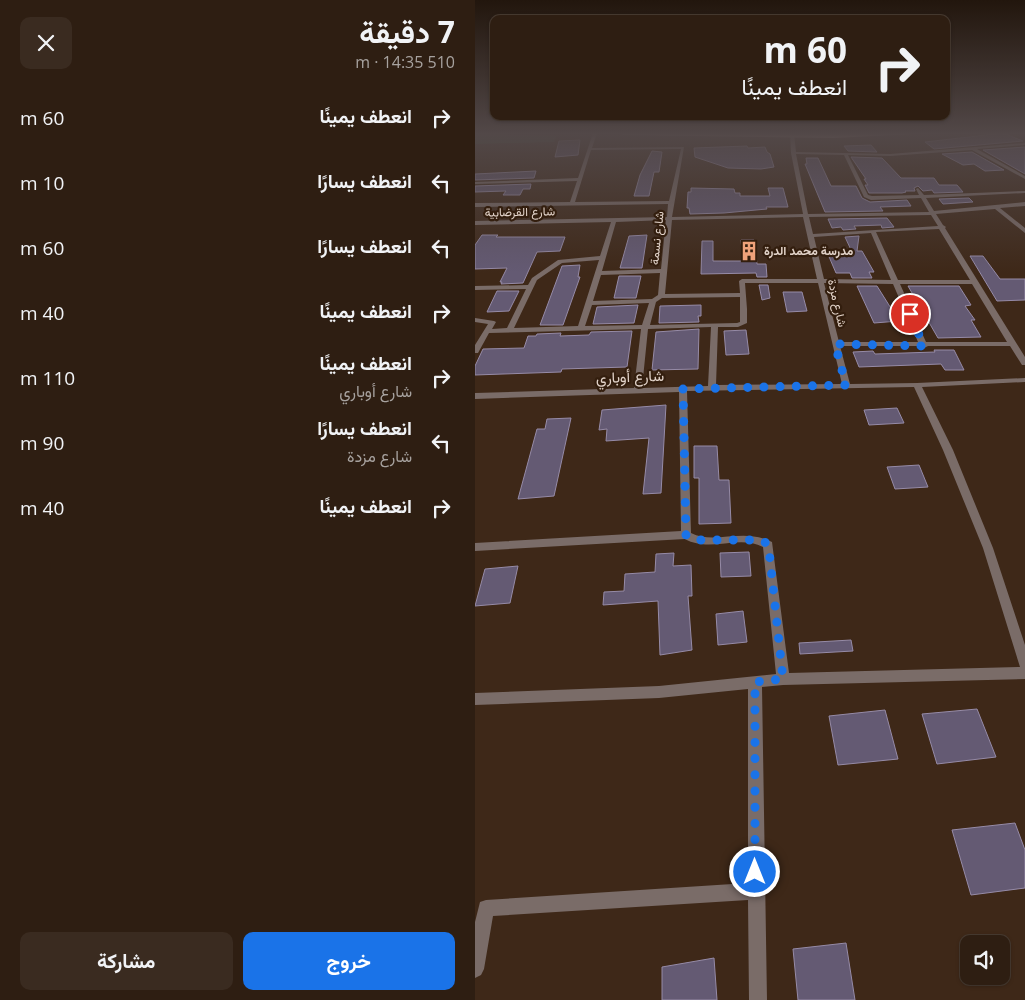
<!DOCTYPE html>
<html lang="ar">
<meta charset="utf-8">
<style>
:root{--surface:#2e1e12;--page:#3a2b20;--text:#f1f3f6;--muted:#a7a29f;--line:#493c32;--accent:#1a73e8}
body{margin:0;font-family:"Open Sans",Vazirmatn,sans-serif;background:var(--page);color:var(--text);direction:rtl;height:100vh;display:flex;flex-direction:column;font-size:19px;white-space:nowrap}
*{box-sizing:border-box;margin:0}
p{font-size:16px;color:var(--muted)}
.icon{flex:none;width:28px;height:28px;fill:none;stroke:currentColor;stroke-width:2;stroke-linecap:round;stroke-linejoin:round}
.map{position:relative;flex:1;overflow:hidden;direction:ltr}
.drawer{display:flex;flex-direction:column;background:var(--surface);width:475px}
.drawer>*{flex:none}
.banner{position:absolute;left:15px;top:15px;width:460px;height:105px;border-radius:10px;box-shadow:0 1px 4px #0004,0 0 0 1px var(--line);direction:rtl;background:#2e1e12;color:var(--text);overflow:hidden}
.fabs{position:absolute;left:485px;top:935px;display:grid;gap:10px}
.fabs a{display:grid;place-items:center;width:50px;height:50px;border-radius:10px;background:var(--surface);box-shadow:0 1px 4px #0004,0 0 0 1px var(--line);font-size:25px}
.pin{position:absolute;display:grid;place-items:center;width:42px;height:42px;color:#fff;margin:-21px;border:2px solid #fff;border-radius:50%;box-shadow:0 1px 5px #0007}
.me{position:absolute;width:55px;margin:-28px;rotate:0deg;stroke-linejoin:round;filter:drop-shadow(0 0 4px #0008)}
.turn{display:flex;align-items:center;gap:18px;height:105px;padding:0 20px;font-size:22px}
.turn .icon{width:65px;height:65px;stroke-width:2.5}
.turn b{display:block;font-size:35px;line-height:42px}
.round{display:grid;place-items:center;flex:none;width:52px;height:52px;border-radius:10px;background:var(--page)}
.overview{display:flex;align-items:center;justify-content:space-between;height:85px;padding:0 20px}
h1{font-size:30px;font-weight:700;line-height:38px}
.primary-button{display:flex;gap:10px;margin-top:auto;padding:10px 20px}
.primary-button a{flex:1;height:58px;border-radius:10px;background:var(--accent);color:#fff;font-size:20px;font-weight:700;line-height:58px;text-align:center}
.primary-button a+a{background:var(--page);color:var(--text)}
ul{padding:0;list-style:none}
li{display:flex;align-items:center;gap:15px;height:65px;padding:0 20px}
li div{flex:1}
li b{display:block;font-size:19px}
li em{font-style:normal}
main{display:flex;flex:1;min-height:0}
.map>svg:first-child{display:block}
</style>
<main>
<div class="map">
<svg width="550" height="1000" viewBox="0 0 550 1000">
<rect width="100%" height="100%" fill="#3e2818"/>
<polygon fill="#3c4b35" points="0,134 4,134 82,136 79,142 0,144"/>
<g fill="#645a73" stroke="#968ba7">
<polygon points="528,133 548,141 459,149 450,142"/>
<polygon points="105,140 103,155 80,157 84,141"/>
<polygon points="396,145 402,152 373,151 369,146"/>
<polygon points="272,146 273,148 290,147 292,152 295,154 299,167 286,169 253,168 220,157 219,148"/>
<polygon points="550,147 550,174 508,150"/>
<polygon points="177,151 187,152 184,172 179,172 174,196 159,196 165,175"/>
<polygon points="497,152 529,170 510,171 499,164 488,165 467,154"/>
<polygon points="376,157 407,158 426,178 459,178 464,185 482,185 488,192 459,193 457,190 448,191 443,186 439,188 440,191 430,191 431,192 427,193 394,193 390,185 393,185 389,179 391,179"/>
<polygon points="331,158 343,158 356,186 381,186 387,198 395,202 432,200 436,206 405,207 408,211 350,212 330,164 332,164"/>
<polygon points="61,171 59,178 0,180 0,174"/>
<polygon points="56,184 55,189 48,189 45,195 28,195 31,191 0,192 0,186"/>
<polygon points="216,188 259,189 260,193 265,193 265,196 295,196 293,188 308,188 313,207 291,207 292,209 249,213 215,214 214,208 212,208 213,192 216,192"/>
<polygon points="494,198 498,202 468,204 464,199"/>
<polygon points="412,218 419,227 407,228 406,225 379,226 381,229 368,230 366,227 357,228 353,219"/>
<polygon points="7,235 23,235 21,237 90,237 85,251 62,252 48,283 26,284 27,282 25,282 32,268 0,269 0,245"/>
<polygon points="172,235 167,268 145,268 154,236"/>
<polygon points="384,236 382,251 387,251 399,272 394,272 397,278 377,278 375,273 361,273 352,252 377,252 370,237"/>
<polygon points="266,240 279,240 282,264 291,264 292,277 282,277 281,273 226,274 227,241 238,241 238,261 268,261"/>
<polygon points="495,256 508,256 525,279 550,279 550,300 522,301"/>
<polygon points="105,265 103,277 105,277 88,325 65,325 87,266"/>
<polygon points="144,276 166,276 161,298 139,298"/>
<polygon points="284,285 293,285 295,298 287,300"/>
<polygon points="382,286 402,286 424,321 399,323"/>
<polygon points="433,286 484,286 496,305 490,306 500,320 496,320 506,337 463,338"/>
<polygon points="22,291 44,291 34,311 12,312"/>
<polygon points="308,292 327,292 332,311 312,312"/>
<polygon points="163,305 159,323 118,324 122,307"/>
<polygon points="226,305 226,316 223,316 224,322 184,323 185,306"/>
<polygon points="224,329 223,369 177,370 181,332"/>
<polygon points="271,330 274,354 251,355 249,331"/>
<polygon points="157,331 152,367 87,369 86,372 0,375 0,366 8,349 49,348 53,336 61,336 62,334 86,333 85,336 114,335 116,332"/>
<polygon points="459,350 479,350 489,370 470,370 466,364 384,367 378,352 398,351 400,354 460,352"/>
<polygon points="191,405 186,493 168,494 174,438 131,441 132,429 124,430 127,410"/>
<polygon points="422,408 429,423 394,425 389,410"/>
<polygon points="96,418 79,496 43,499 62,429 70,429 72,419"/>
<polygon points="219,446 242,446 244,480 254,480 256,523 224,524 224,478 219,478"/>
<polygon points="444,465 453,487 420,489 412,467"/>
<polygon points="274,552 276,576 246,577 245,553"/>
<polygon points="199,553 198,566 216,565 217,596 213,596 217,650 185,655 183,601 128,605 129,592 149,591 150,574 180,572 181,554"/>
<polygon points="43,566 35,603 0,606 10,569"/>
<polygon points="268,611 272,642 243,645 241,614"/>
<polygon points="376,640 378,651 325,654 324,643"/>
<polygon points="502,709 521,757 462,764 447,714"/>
<polygon points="410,710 423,759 363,765 354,716"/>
<polygon points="540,823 550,850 550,888 496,895 477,830"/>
<polygon points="371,943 380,1000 323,1000 318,949"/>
<polygon points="239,958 242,1000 187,1000 187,967"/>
</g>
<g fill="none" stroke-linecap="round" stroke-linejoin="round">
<path fill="#7a6c68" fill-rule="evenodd" d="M118,133H122L117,148L209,147L197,217L328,214L316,153L315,133H319L321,152L415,154L550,143V145L502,149L550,176V179L497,150L415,156L373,155L393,195L397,196L444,195L441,189L443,188L449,195L550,191V193L451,198L459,211L550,202V206L525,208L550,228V233L520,209L461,214L468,225L471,227L470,228L550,357V365H547L535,346H453L449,348L445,346H365L375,384L442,383L550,378V382L447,387L478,450L518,548L550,645V679L308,685L287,687L292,1000H274L273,900L18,916L9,969L6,975L0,978V922L5,902L11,900L273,883V689L184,698L0,705V693L184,686L301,674L288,547C264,534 235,553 210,539L0,551V543L206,531L204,392L0,399V393L159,388L166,329L14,333L3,353H0V345L13,324L0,322V318L19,321L21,322L17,329L32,328L51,289L0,290V286L53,285L57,278L83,260L125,256L136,222L0,225V221L192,217L193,204L0,207V203L95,202L102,181L0,184V182L103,178ZM206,149L194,201L100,202L116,150ZM321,154L369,155L389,197L396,200L446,198L454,212L333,214ZM456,215L463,226L338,234L334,217ZM328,217L342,279H267L264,281L265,293L190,294L197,220ZM191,220L186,269L127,271L141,222ZM464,229L495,280H423L401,232ZM396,233L416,280L349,279L339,237ZM124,260L103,326L39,328L62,280L87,263ZM185,273L183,295L177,299L118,301L126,275ZM270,283H343L367,384L241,385L243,327H263L272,323V309ZM349,283L418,284L443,342H364ZM425,284H497L532,342H451ZM265,297V322L262,323L175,325L181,302L187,298ZM174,303L167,325L110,326L117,305ZM236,327L233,386L167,388L173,329ZM439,387L468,450L508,548L545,667L314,673L297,542C268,527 240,545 216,533L212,391Z"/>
<polygon fill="#d5b5ac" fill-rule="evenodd" points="145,133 458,133 359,138 148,135"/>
</g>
<linearGradient id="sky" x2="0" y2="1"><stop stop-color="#22160d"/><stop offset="0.49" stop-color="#524848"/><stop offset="1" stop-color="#524848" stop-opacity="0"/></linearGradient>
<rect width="550" height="273" fill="url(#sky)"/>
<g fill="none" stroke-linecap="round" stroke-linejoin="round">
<polyline stroke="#1a73e8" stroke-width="9" stroke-dasharray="0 16.2" points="280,872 280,682 308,679 294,550 290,542 280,540 221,540 211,535 208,389 371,385 360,344 449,346 435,314"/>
</g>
<defs>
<symbol id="building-bare" viewBox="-9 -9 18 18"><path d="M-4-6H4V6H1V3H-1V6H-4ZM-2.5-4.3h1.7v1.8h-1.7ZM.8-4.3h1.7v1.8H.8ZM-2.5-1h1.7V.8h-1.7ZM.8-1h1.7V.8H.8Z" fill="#f0a27a" stroke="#331e0e" stroke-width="2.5" paint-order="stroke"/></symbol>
</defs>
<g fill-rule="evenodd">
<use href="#building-bare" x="260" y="237" width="28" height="28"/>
</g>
<g text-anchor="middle" stroke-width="4.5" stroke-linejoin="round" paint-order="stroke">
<g font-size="12" fill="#e2d3c9" stroke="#331e0e">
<text transform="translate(45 212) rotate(-1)" y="4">شارع القرضابية</text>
<text transform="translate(182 238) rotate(-84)" y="4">شارع نسمة</text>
<text transform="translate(362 303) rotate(77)" y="4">شارع مزدة</text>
</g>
<g font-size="12" font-weight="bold" fill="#e2d3c9" stroke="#331e0e" text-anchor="start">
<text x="289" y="255">مدرسة محمد الدرة</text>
</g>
<g font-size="15" fill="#e2d3c9" stroke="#331e0e">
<text transform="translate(155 377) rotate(-2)" y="5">شارع أوباري</text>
</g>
</g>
</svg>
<div class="fabs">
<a><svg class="icon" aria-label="sound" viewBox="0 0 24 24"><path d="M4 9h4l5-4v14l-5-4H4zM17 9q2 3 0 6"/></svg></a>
</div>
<div class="pin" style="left:435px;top:314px;background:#d93025"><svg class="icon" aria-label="arrive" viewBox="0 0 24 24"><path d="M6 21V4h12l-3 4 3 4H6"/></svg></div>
<svg class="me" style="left:280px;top:872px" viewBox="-20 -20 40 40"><circle r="17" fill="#1a73e8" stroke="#fff" stroke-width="3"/><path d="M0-11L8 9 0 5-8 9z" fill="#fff"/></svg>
<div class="banner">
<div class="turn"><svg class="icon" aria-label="right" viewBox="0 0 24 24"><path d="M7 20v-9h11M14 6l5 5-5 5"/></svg><div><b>60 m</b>انعطف يمينًا</div></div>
</div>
</div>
<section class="drawer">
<div class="overview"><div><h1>7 دقيقة</h1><p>510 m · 14:35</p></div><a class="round"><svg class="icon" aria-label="close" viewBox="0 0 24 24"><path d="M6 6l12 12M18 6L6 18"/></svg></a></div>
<ul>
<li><svg class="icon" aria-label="right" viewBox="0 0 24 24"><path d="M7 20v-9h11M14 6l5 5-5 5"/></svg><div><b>انعطف يمينًا</b></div><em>60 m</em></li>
<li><svg class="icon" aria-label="left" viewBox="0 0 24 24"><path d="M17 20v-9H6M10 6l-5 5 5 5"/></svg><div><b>انعطف يسارًا</b></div><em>10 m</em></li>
<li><svg class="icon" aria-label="left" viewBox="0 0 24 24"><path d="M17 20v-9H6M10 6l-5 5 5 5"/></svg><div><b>انعطف يسارًا</b></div><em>60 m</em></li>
<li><svg class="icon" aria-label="right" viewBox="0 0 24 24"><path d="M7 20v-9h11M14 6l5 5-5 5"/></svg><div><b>انعطف يمينًا</b></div><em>40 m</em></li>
<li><svg class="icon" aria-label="right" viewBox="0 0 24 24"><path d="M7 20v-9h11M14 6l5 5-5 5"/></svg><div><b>انعطف يمينًا</b><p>شارع أوباري</p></div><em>110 m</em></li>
<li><svg class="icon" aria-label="left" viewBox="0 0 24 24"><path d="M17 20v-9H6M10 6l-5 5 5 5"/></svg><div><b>انعطف يسارًا</b><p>شارع مزدة</p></div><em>90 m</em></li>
<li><svg class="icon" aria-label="right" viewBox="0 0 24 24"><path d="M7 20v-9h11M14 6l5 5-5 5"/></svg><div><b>انعطف يمينًا</b></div><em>40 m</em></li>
</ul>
<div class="primary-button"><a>خروج</a><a>مشاركة</a></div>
</section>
</main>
